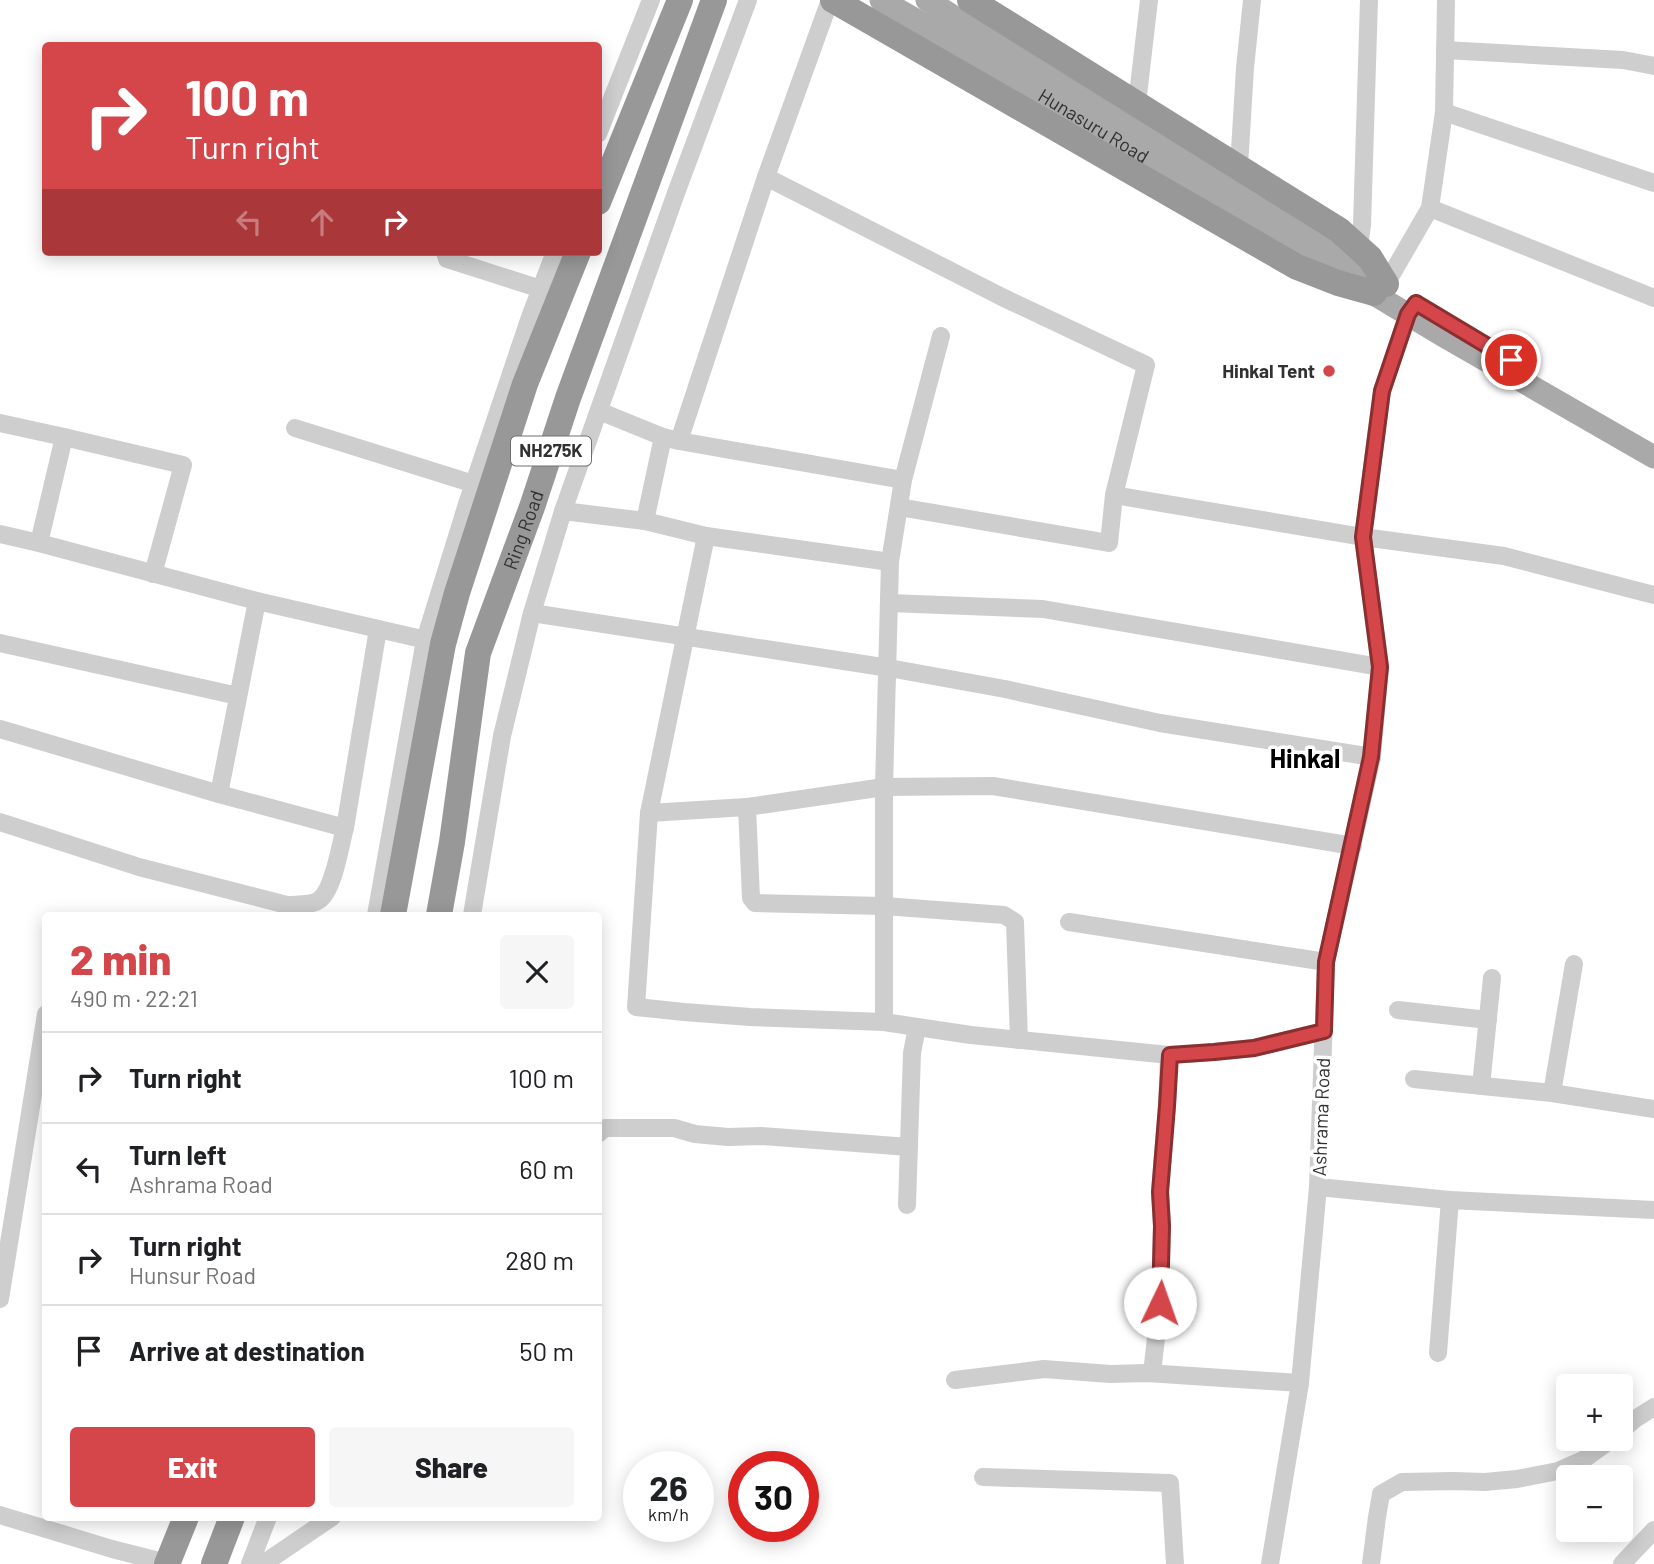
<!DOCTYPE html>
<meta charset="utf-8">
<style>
:root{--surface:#fff;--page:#f6f6f6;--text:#202124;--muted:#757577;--line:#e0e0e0;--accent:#d5464a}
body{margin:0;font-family:Barlow,sans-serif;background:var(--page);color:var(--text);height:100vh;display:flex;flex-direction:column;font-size:26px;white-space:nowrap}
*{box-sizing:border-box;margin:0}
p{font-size:23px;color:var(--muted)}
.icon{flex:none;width:38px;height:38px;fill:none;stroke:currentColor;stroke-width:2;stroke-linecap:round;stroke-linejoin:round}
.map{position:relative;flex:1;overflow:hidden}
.panel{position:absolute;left:42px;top:912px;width:560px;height:609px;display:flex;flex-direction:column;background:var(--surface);border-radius:7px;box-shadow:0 4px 18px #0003}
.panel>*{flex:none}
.top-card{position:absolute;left:42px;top:42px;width:560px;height:214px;border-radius:7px;box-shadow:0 4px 18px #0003;background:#d5464a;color:#fff;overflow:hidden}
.buttons{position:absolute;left:1556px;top:1374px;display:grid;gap:14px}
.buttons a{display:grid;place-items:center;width:77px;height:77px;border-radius:7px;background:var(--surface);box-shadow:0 4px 18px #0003;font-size:35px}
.speed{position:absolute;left:623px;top:1451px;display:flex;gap:14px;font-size:35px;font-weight:700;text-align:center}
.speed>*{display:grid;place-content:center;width:91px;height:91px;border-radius:50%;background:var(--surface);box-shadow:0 4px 18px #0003;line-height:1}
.speed small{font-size:18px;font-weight:400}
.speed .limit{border:10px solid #d22;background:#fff;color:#111}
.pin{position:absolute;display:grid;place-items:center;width:60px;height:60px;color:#fff;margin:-30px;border:4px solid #fff;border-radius:50%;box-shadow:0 2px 7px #0007}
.me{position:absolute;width:77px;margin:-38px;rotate:3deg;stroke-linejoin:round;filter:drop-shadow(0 0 5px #0008)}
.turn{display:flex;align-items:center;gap:24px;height:147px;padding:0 28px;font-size:32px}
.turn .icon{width:91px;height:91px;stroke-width:2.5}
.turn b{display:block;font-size:49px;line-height:60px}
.lanes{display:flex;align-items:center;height:66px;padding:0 28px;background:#0003;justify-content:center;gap:35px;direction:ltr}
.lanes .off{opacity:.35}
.round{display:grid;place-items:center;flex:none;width:74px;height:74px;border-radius:7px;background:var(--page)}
.headline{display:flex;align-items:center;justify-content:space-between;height:119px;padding:0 28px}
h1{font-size:42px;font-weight:800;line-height:52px;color:var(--accent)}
.primary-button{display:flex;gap:14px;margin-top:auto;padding:14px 28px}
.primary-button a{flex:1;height:80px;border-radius:7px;background:var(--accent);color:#fff;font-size:28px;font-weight:800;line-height:80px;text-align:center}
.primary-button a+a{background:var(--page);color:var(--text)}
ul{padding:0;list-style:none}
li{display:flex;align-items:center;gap:21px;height:91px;padding:0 28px;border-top:2px solid var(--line)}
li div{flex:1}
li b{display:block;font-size:26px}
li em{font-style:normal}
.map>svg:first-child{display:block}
</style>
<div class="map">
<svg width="1654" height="1564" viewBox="0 0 1654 1564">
<rect width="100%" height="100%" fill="#fff"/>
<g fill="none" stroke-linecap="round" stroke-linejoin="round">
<g stroke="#cecece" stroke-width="18">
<polyline points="1445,50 1623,60 1654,66"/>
<polyline points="1137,104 1149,0"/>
<polyline points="1444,112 1654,183"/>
<polyline points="598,134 651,0"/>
<polyline points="1239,167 1245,68 1252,0"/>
<polyline points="766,177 1004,298 1146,365 1114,495 1109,543 899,507"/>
<polyline points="1430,208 1654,298"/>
<polyline points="1359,248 1362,225 1369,0"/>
<polyline points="445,252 447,259 541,289"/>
<polyline points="1386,284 1430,208 1444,112 1446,0"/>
<polyline points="599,411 663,437 679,441 903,480"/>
<polyline points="0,423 64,437 39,543"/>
<polyline points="295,428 474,484"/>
<polyline points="64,437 183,465 153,574"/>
<polyline points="679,441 766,177 830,0"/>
<polyline points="1114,495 1363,537 1504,556 1654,595"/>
<polyline points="563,511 645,521 706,536 890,562"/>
<polyline points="645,521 663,437"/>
<polyline points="0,534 39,543 257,601 435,642"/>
<polyline points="706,536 649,813 636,1007 684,1012 750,1017 884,1022 971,1035 1169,1055 1214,1052 1254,1048 1324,1031"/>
<polyline points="257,601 219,794 345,828 378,629"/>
<polyline points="890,603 1043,609 1380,667"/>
<polyline points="532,613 889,668 1005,689 1160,723 1372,757"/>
<polyline points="0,643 238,696"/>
<polyline points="0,729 219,794"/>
<polyline points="747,807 751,898 755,903 884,906 1004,915 1015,922 1019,1040"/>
<polyline points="649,813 747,807 884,787 993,786 1353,846"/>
<path d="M0,822L139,867L287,905C296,904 311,906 319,900C334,890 340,845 345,828"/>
<polyline points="376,915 425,640 467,504 530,317 555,252"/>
<polyline points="472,915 502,736 532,613 563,511 676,193 748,0"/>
<polyline points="1069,922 1326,962"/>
<polyline points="1398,1010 1488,1020"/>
<polyline points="884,1022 884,787 890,562 903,480 941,336"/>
<polyline points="1414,1079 1552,1093 1654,1109"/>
<polyline points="1481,1086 1492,978"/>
<polyline points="1552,1093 1574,964"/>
<polyline points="598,1134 605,1128 674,1128 695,1134 728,1137 761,1136 909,1147"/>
<polyline points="1318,1187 1450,1200 1654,1210"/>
<polyline points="907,1205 912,1053 917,1027"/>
<polyline points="0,1299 46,1014"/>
<polyline points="1438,1353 1450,1200"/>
<polyline points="1152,1373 1160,1303 1162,1226 1160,1192 1167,1106 1169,1055"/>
<polyline points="955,1380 1044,1369 1110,1374 1147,1373 1300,1383"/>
<polyline points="1620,1432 1635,1419 1654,1407"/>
<polyline points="983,1477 1170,1483 1175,1564"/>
<polyline points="0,1515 112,1549 167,1563"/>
<polyline points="250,1564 268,1517"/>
<polyline points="263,1564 332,1517"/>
<polyline points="1270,1564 1300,1383 1318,1187 1326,962 1372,757 1380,667 1363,537 1382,391 1408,314 1416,303"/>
<polyline points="1371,1564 1377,1517 1381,1494 1402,1482 1454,1481 1485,1482 1517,1479 1558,1471 1583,1460 1613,1438"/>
<polyline points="1622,1564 1654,1530"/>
</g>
<g stroke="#a9a9a9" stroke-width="23">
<path id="s1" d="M881,0L973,53L1442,335L1654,457"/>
<polyline points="927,0 1057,82 1246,193 1374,276"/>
</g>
<g stroke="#989898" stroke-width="26">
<polyline points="833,0 1297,267 1338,283 1374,293"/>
<polyline points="970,0 1339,230 1370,258 1386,284"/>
<polyline points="598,202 680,0"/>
<polyline points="393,915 443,644 457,593 525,384 578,252"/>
<path id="s2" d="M439,915L452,842L478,653L532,507L568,398L714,0"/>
<polyline points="167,1564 186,1517"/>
<polyline points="214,1564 232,1517"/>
</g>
</g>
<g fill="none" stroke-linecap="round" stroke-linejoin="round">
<defs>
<polyline id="route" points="1160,1303 1162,1226 1160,1192 1167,1106 1170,1055 1214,1052 1254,1048 1324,1031 1326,962 1371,757 1380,667 1363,537 1382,391 1408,314 1416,303 1511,360"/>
</defs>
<use href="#route" stroke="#8a2e30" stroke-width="18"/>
<use href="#route" stroke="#d5464a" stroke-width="12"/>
</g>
<circle fill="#d5464a" stroke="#fff" stroke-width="2.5" cx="1329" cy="371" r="7"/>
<g text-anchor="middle" stroke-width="7" stroke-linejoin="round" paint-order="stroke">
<rect fill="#fff" stroke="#6f6f6f" stroke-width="2" x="511" y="436.5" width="80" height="29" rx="5"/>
<g font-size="18" font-weight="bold" fill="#313131">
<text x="551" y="457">NH275K</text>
</g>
<g font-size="19" fill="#313131" stroke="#fff">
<text dy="7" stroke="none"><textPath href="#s1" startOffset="247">Hunasuru Road</textPath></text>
<text dy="7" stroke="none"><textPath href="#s2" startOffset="396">Ring Road</textPath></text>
<text transform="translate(1321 1117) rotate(-88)" y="7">Ashrama Road</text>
</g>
<g font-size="19" font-weight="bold" fill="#313131" stroke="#fff" text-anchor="end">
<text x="1315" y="378">Hinkal Tent</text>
</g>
<g font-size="26" font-weight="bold" fill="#000" stroke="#fff">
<text x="1305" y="768">Hinkal</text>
</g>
</g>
</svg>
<div class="buttons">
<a>+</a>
<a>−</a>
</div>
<div class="speed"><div>26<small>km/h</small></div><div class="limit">30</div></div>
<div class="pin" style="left:1511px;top:360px;background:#d93025"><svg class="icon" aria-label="arrive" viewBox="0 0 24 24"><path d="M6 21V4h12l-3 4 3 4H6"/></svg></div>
<svg class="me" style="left:1160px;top:1303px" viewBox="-20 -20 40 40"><circle r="19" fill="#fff"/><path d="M0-13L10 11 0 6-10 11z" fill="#d5464a"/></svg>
<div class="top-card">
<div class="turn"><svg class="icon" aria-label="right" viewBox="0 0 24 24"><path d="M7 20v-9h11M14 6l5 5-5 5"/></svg><div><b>100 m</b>Turn right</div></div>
<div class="lanes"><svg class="icon off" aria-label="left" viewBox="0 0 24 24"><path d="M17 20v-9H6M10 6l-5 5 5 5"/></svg><svg class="icon off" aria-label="ahead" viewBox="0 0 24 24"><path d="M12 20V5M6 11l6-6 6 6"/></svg><svg class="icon" aria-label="right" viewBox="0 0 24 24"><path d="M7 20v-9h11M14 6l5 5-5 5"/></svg></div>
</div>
<section class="panel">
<div class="headline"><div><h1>2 min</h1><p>490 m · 22:21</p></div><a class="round"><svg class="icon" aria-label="close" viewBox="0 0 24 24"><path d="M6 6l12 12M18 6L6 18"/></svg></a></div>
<ul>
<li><svg class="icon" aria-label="right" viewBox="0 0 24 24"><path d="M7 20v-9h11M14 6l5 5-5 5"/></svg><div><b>Turn right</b></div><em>100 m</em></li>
<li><svg class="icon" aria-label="left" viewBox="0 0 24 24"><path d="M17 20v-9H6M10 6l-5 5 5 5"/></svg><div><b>Turn left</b><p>Ashrama Road</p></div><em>60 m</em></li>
<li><svg class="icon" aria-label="right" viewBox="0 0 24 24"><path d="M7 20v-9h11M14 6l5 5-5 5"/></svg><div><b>Turn right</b><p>Hunsur Road</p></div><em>280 m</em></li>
<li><svg class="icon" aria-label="arrive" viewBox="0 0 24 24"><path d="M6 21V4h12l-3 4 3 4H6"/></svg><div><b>Arrive at destination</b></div><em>50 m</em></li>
</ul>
<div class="primary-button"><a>Exit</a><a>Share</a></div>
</section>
</div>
